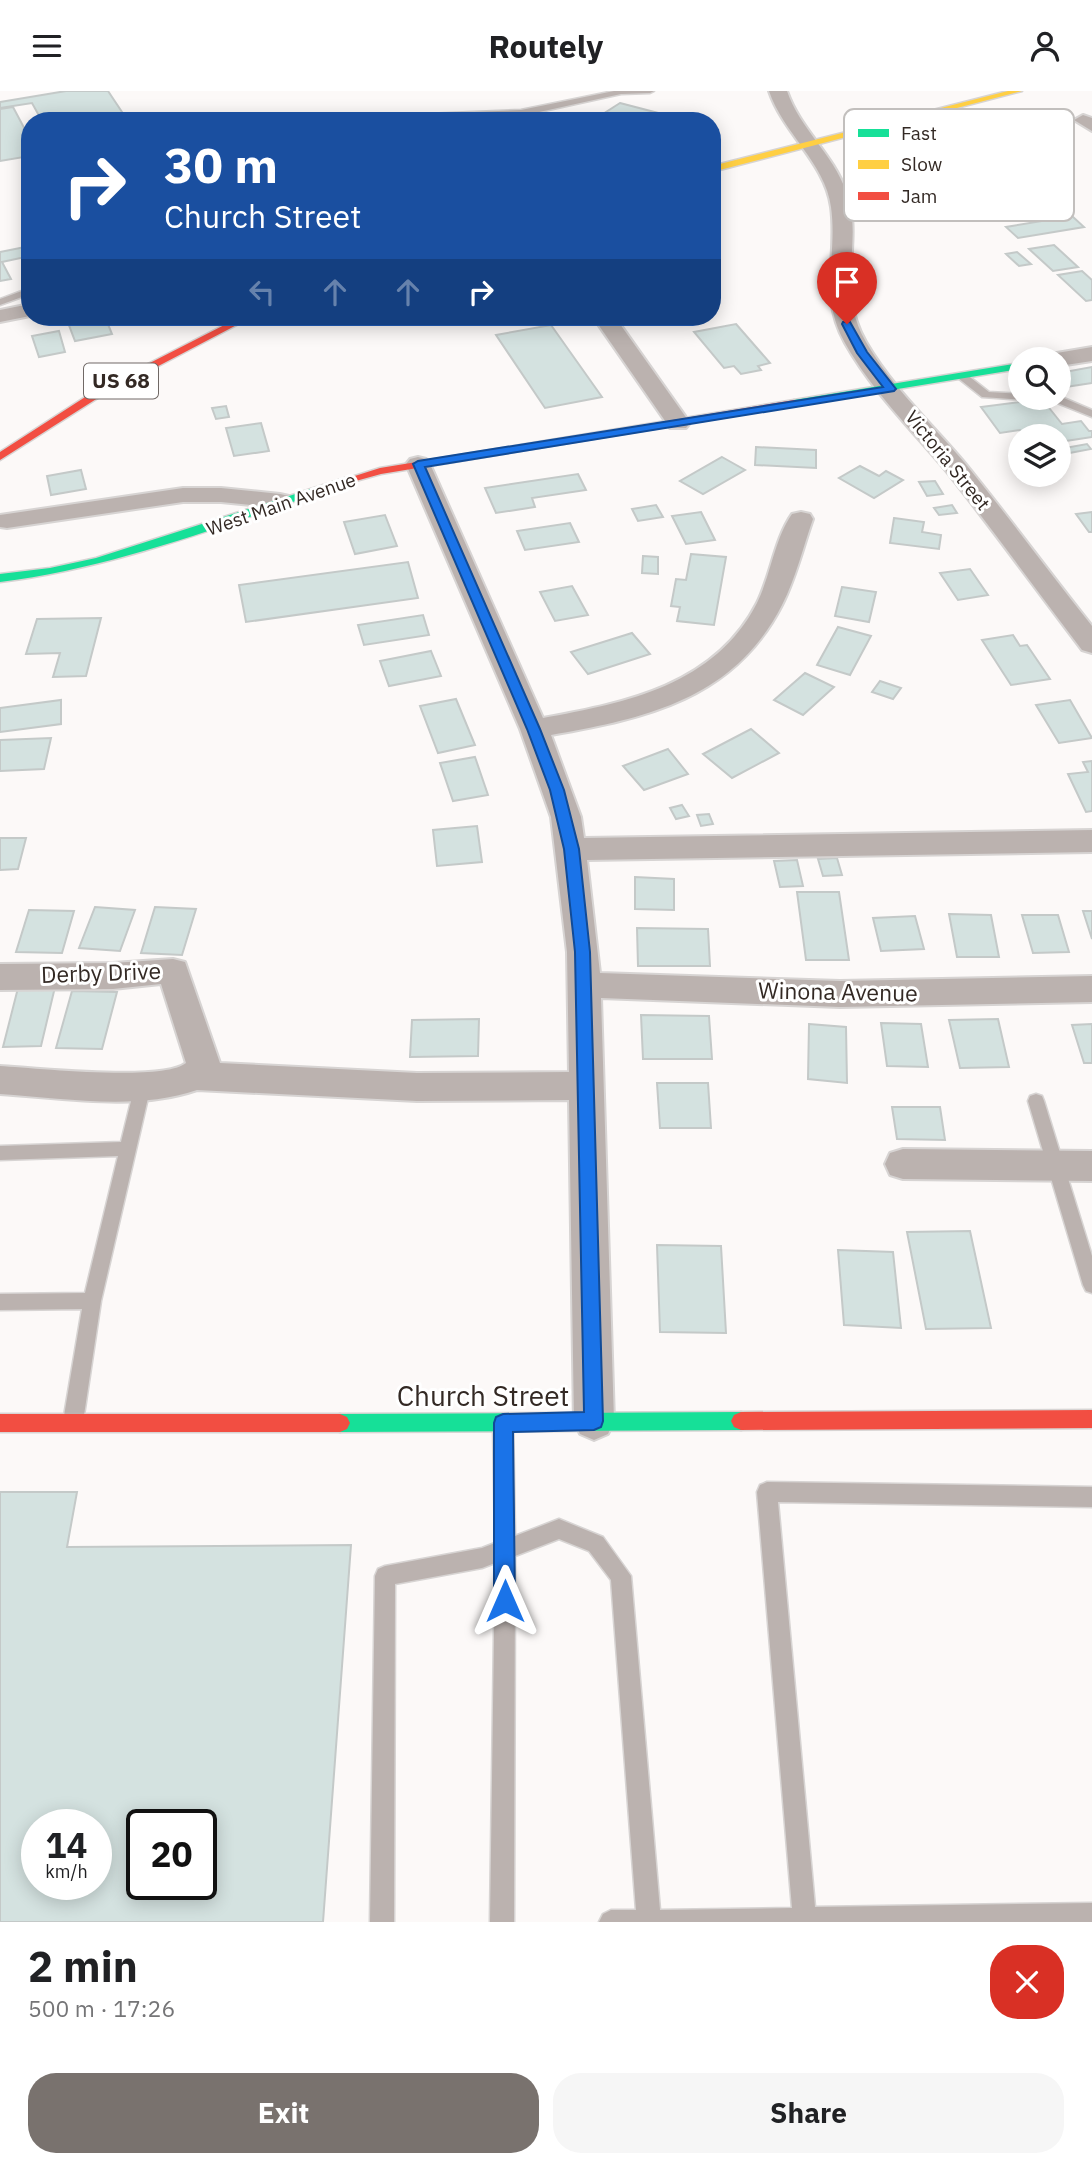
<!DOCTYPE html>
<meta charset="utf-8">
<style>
:root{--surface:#fff;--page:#f6f6f6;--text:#202124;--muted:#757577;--accent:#79726e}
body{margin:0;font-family:"IBM Plex Sans",sans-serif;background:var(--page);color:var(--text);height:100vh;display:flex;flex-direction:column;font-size:26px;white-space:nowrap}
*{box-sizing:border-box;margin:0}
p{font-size:23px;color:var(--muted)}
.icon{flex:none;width:38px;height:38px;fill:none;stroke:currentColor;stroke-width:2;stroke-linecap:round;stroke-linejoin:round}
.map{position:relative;height:1831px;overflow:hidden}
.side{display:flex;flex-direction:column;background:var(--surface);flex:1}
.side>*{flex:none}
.guide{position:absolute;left:21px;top:21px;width:700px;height:214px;border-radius:28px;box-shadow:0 4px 18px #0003;background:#1a4fa0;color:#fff;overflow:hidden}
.controls{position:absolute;left:1008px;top:256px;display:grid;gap:14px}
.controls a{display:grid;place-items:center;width:63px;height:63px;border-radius:50%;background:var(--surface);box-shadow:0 4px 18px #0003;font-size:35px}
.speed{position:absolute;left:21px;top:1718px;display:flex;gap:14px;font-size:35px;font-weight:700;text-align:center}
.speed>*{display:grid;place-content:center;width:91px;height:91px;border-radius:50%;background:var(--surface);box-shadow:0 4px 18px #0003;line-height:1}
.speed small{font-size:18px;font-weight:400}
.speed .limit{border:4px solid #111;border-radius:10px;background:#fff;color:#111}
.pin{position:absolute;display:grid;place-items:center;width:60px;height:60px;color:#fff;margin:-72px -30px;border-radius:50% 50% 50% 0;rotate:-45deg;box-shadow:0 0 7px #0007}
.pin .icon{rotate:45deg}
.me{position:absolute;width:77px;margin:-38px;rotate:0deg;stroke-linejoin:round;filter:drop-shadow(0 0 5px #0008)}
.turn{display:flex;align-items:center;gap:24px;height:147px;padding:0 28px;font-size:32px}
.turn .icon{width:91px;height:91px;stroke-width:2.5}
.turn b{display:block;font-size:49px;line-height:60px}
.lanes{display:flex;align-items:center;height:66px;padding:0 28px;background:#0003;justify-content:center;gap:35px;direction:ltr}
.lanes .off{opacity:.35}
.round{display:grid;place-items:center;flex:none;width:74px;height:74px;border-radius:28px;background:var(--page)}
.head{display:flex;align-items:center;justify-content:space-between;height:119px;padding:0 28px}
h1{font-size:42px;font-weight:700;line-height:52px}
.primary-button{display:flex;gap:14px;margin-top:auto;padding:14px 28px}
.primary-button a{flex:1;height:80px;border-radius:28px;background:var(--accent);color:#fff;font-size:28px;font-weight:700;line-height:80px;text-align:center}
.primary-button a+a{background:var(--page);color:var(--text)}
header{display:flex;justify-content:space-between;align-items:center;height:91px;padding:0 28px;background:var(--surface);font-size:32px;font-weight:700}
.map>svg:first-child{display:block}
</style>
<header><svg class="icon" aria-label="menu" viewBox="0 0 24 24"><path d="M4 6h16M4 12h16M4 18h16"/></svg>Routely<svg class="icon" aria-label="person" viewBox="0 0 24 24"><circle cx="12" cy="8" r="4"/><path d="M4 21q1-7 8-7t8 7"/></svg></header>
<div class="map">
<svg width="1092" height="1831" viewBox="0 0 1092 1831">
<rect width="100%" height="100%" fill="#fcf9f8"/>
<g fill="#d4e2e0" stroke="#c4c9c8" stroke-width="2" fill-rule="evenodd">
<polygon points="66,0 108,0 128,30 42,30 32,12 0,17 0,11"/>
<polygon points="620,12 662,23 652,30 592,30"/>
<polygon points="13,16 30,48 30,65 0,70 0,18"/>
<polygon points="1072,125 1084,136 1018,147 1006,136"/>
<polygon points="1054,154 1078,176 1053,180 1029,158"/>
<polygon points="30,155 30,165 2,171 11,188 0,190 0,161"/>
<polygon points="1017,161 1031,173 1019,175 1006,163"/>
<polygon points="1082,180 1092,189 1092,209 1086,210 1058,184"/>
<polygon points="85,226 105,226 112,243 75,250 67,229"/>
<polygon points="118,226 141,226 142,231 121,234"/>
<polygon points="736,233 770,272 758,275 761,279 741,283 734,275 724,277 694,241"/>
<polygon points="551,234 602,306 545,317 496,244"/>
<polygon points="59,240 65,261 39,266 32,245"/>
<polygon points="1092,276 1092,292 1059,297 1059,282"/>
<polygon points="1042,308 1062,333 1081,330 1089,340 1092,340 1092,346 1059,351 1059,345 1024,345 1020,339 1000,342 981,316"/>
<polygon points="226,315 229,326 216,328 212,317"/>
<polygon points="261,332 269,360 234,365 226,337"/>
<polygon points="1087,353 1091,358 1059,364 1059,358"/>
<polygon points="756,356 816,359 816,377 755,374"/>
<polygon points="722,366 745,379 703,403 680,390"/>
<polygon points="860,375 879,385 886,380 903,389 874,407 839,387"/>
<polygon points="81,379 86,398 51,404 47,385"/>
<polygon points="578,383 586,399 532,407 535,416 496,422 485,397"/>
<polygon points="935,390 943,403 927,405 919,391"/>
<polygon points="656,414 663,426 638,430 632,418"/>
<polygon points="952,414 957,422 939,424 934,417"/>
<polygon points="701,421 715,449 686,453 672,425"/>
<polygon points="1092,421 1092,441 1089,441 1076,423"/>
<polygon points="385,424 397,455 355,463 344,431"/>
<polygon points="894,427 924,431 922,441 941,444 939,458 890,452"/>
<polygon points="570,432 579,451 525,459 517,440"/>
<polygon points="691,463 726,466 714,534 677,530 680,516 671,515 676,488 686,489"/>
<polygon points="643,465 658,466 658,483 642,482"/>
<polygon points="408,471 418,507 246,531 239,494"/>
<polygon points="970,478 988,504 958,509 940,482"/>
<polygon points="572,495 588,524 555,530 540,501"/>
<polygon points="842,496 876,501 869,531 835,525"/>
<polygon points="423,524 429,544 364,554 358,534"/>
<polygon points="101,527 86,585 53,586 60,562 26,563 37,528"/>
<polygon points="838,536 871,545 850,584 817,574"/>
<polygon points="632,542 650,563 588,583 571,561"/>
<polygon points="1013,544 1020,555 1027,554 1050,588 1011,594 982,549"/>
<polygon points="431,560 441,585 389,595 380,570"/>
<polygon points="805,582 834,596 803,624 774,609"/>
<polygon points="880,590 901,597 893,608 872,601"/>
<polygon points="456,608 475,654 438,662 420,615"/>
<polygon points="61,609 61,633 0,641 0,617"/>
<polygon points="1070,609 1092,647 1059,652 1036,614"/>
<polygon points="751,638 779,662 732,687 703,663"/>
<polygon points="51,647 44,678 0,680 0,649"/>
<polygon points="668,658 688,683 644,699 623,675"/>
<polygon points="475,666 488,704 453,710 440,672"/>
<polygon points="1092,670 1092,720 1086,721 1068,683 1088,681 1083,671"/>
<polygon points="682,714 689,725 676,728 670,717"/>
<polygon points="709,723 713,733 701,735 697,724"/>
<polygon points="477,735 482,771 437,775 433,739"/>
<polygon points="0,747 26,747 18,778 0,779"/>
<polygon points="837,767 842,784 823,785 818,768"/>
<polygon points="797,769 803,795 780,796 774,770"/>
<polygon points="635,786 674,788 674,819 635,818"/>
<polygon points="797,801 839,801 849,869 806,869"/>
<polygon points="95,816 135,819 120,860 79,857"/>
<polygon points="155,816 196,818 182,864 141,862"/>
<polygon points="29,819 74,820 62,862 16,861"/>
<polygon points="1083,820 1092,820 1092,848"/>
<polygon points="949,823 991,824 999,866 957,866"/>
<polygon points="1022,824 1058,824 1069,861 1033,862"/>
<polygon points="915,825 924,858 881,860 873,827"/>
<polygon points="637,837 708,838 710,875 638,875"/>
<polygon points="55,896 41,955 3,956 18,897"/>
<polygon points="72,900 117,901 102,958 56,957"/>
<polygon points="641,924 709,925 712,968 643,968"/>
<polygon points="479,928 478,965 410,966 412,929"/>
<polygon points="998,928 1009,976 960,977 949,929"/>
<polygon points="881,932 921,933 928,976 887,975"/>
<polygon points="809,933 846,936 847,992 808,988"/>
<polygon points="1092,933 1092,972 1084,972 1072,934"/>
<polygon points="657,992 708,992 711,1037 660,1037"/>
<polygon points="892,1016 940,1016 945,1049 897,1048"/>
<polygon points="970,1140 991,1237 926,1238 907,1141"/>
<polygon points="657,1154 721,1155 726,1242 660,1241"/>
<polygon points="838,1159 893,1161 901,1237 844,1234"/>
<path d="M0,1401H77L67,1456L351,1454L323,1831H0ZM37,1734H96V1794H37ZM142,1734H201V1794H142Z"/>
</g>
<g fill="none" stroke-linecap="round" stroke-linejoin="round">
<defs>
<g id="lane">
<polygon points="614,0 654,0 650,2 621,3 521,25 328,30 332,27 521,19"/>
<polygon points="30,197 30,203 0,214 0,208"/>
<polygon points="958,283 966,283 989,301 1020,303 1020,306 1059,305 1092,319 1092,326 1055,311 982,306 958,287"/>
<polygon points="143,987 149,989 151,994 101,1210 83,1331 80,1337 73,1340 66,1337 63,1331 82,1218 0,1219 0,1203 85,1202 118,1065 0,1069 0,1055 121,1051 135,994 137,989"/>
<polygon points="1036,1003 1042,1005 1044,1010 1092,1165 1092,1202 1086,1200 1083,1194 1028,1010 1030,1005"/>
<polygon points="503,1323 510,1326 513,1332 515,1445 559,1428 603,1446 631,1485 660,1819 792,1817 757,1401 760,1394 767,1391 1092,1396 1092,1416 778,1411 815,1816 1092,1812 1092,1831 599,1831 603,1823 611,1819 636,1819 611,1489 589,1460 559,1448 515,1465 514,1831 490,1831 495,1472 482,1477 395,1493 394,1831 370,1831 375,1485 378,1478 385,1475 482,1457 495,1452 493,1332 496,1326"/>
</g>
<g id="street">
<path d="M769,0H787C800,38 833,63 846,100C865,151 834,195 866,251C892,296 931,332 964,371C1008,425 1049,481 1092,535V562L1082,559C1037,500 993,439 947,381C912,339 872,300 845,252C818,204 838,166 831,116C825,72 783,42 769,0Z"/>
<polygon points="1083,24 1092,27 1092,40 1074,29"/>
<polygon points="30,213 30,225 0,231 0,219"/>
<polygon points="593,226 615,226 690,332 686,337 670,337"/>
<polygon points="1092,256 1092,270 1059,275 1059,268 1048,268 1051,263"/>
<path d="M418,366L426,368L430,373L543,627C626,612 715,594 757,512C771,484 774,449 792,423L801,421L810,423L813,428C803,456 796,487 782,514C734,608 647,627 551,644L581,726L584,747L1092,739V761L587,769L600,882L840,890L1092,885V911L840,916L601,907L614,1330L608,1343L594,1349L580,1343L574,1330L569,1009L417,1010L197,999C136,1020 63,1007 0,1003V975C34,977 163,991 186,972L161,893L113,898L0,899V873L113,872L173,868L185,871L220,972L417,982L569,981L567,861L551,726L520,638L406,373L410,368Z"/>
<polygon points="183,397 221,397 280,403 289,405 292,410 289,415 280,417 221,411 183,411 7,437 0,436 0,424 7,423"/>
<polygon points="903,1058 1092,1060 1092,1090 903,1088 890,1084 885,1073 890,1062"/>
</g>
<g id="fast">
<polygon points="1020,272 1020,278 794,315 789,312 794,309"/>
<path d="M345,387L349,388V392C234,430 120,476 0,491V483L50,477L96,467Z"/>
<polygon points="741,1321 748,1324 751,1330 748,1336 741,1339 340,1341 333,1338 330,1332 333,1326 340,1323"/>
</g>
<polygon id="slow" points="1008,0 1022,0 712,81 712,75"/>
<g id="jam">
<polygon points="240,226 252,226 101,305 0,369 0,361 93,301"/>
<polygon points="794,309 799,312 798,314 381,383 345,393 339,390 380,377"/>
<polygon points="1092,1319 1092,1337 741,1339 734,1336 731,1330 734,1324 741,1321"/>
<polygon points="0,1323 340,1323 347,1326 350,1332 347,1338 340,1341 0,1341"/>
</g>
</defs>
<use href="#lane" stroke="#d7d4d3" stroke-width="3"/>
<use href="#street" stroke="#d7d4d3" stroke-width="4"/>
<use href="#fast" stroke="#d7d4d3" stroke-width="3"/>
<use href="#slow" stroke="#d7d4d3" stroke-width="3"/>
<use href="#jam" stroke="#d7d4d3" stroke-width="3"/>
<use href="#lane" fill="#bbb2af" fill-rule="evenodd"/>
<use href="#street" fill="#bbb2af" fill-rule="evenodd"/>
<use href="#fast" fill="#16e098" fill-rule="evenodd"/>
<use href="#slow" fill="#ffcf43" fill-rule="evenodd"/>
<use href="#jam" fill="#f24e42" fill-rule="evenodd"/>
</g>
<polygon fill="#1a73e8" stroke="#114b97" stroke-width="2" points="843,231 850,231 867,261 896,298 894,300 425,376 540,638 564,699 579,758 590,861 603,1330 601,1336 594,1339 513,1341 515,1510 512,1518 505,1521 497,1518 494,1510 494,1332 496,1326 503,1323 584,1321 575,861 564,758 550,699 527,638 413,373 418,370 883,296 857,262 842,233"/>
<g text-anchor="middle" stroke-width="6" stroke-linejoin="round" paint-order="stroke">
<g font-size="19" fill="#332924" stroke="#fff">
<text transform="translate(948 369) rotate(51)" y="7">Victoria Street</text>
<text transform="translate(281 413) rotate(-19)" y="7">West Main Avenue</text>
</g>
<rect fill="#fff" stroke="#706966" stroke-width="2" x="84" y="272.5" width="74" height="35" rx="5"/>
<g font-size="21" font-weight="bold" fill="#332924">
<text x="121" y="297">US 68</text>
</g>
<g font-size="23" fill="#332924" stroke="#fff">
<text transform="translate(101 882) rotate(-2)" y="8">Derby Drive</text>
<text transform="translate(838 901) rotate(1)" y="8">Winona Avenue</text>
</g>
<g font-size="28" fill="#332924" stroke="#fff">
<text x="483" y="1315">Church Street</text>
</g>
</g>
<rect x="844" y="18" width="230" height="112" rx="10" fill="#fff" stroke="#c2bfbd" stroke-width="2"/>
<rect x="858" y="38" width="31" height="8" fill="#16e098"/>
<rect x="858" y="69" width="31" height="9" fill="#ffcf43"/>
<rect x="858" y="101" width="31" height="8" fill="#f24e42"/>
<g font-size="19" fill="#332924">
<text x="901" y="49">Fast</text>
<text x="901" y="80">Slow</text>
<text x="901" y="112">Jam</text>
</g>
</svg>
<div class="controls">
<a><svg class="icon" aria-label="search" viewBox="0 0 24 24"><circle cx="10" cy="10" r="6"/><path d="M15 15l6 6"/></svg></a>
<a><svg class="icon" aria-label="layers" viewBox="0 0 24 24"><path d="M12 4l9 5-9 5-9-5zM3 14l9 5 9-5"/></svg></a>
</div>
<div class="speed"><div>14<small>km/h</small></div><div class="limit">20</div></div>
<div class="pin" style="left:847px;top:233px;background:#d93025"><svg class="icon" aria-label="arrive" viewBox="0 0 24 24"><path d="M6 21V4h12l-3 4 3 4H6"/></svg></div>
<svg class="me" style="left:505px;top:1510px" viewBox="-20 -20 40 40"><path d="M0-17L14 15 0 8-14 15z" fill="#1a73e8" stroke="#fff" stroke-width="4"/></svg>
<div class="guide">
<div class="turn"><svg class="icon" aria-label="right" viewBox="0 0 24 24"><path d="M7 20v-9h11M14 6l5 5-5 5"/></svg><div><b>30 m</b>Church Street</div></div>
<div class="lanes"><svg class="icon off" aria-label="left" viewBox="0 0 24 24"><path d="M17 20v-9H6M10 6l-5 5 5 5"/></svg><svg class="icon off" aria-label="ahead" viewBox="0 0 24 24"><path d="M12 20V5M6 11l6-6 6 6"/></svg><svg class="icon off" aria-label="ahead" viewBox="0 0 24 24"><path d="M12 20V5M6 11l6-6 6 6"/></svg><svg class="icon" aria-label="right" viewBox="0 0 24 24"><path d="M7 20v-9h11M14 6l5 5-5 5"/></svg></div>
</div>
</div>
<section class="side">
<div class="head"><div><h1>2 min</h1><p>500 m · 17:26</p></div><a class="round" style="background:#d93025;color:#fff"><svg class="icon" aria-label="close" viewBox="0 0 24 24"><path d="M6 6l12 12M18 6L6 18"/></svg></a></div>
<div class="primary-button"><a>Exit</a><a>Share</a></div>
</section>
